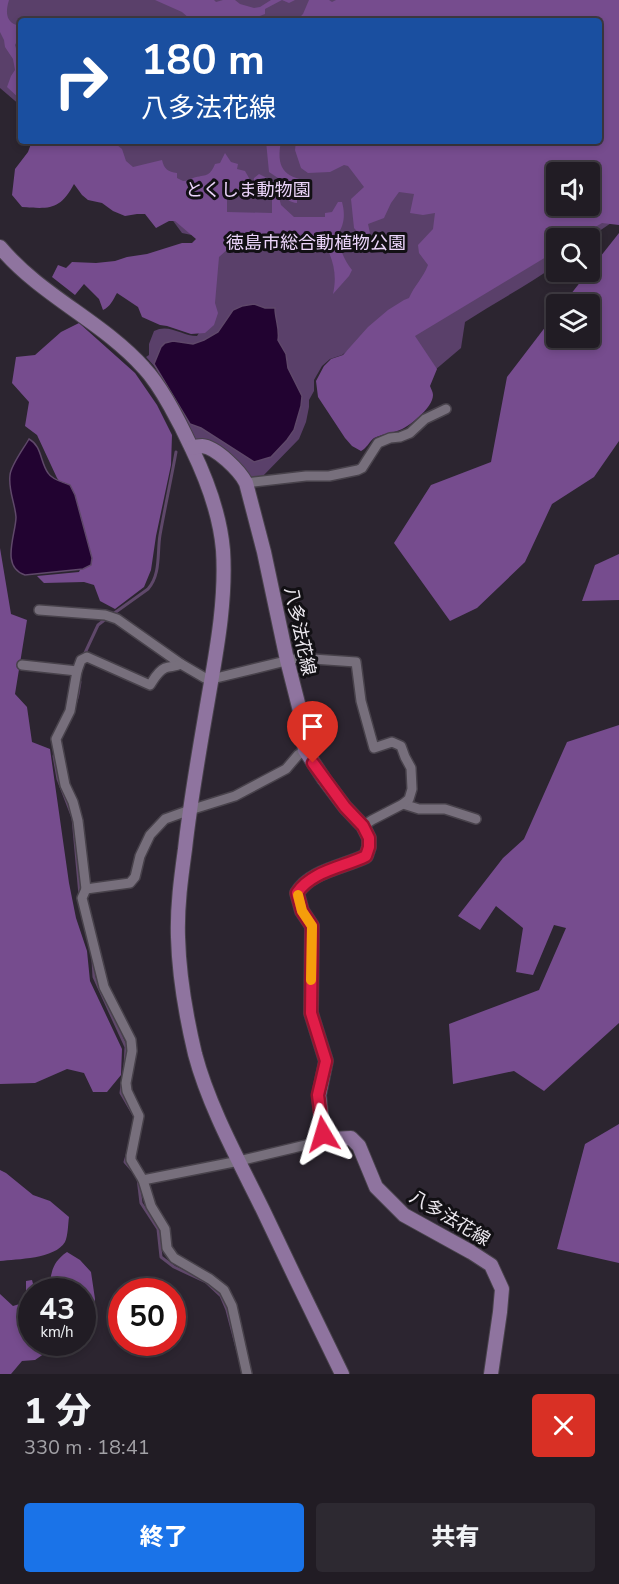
<!DOCTYPE html>
<html lang="ja">
<meta charset="utf-8">
<style>
:root{--surface:#211c24;--page:#2d2931;--text:#f1f3f6;--muted:#a2a1a6;--line:#3e3a41;--accent:#1a73e8}
body{margin:0;font-family:"Nunito Sans","Noto Sans JP",sans-serif;background:var(--page);color:var(--text);height:100vh;display:flex;flex-direction:column;font-size:22px;white-space:nowrap}
*{box-sizing:border-box;margin:0}
p{font-size:20px;color:var(--muted)}
.icon{flex:none;width:33px;height:33px;fill:none;stroke:currentColor;stroke-width:2;stroke-linecap:round;stroke-linejoin:round}
.map{position:relative;height:1374px;overflow:hidden}
.details{display:flex;flex-direction:column;background:var(--surface);flex:1}
.details>*{flex:none}
.hud{position:absolute;left:18px;top:18px;width:584px;height:126px;border-radius:6px;box-shadow:0 3px 9px #0003,0 0 0 2px var(--line);background:#1a4fa0;color:#fff;overflow:hidden}
.tools{position:absolute;left:546px;top:162px;display:grid;gap:12px}
.tools a{display:grid;place-items:center;width:54px;height:54px;border-radius:6px;background:var(--surface);box-shadow:0 3px 9px #0003,0 0 0 2px var(--line);font-size:30px}
.speed{position:absolute;left:18px;top:1278px;display:flex;gap:12px;font-size:30px;font-weight:700;text-align:center}
.speed>*{display:grid;place-content:center;width:78px;height:78px;border-radius:50%;background:var(--surface);box-shadow:0 3px 9px #0003,0 0 0 2px var(--line);line-height:1}
.speed small{font-size:15px;font-weight:400}
.speed .limit{border:9px solid #d22;background:#fff;color:#111}
.pin{position:absolute;display:grid;place-items:center;width:51px;height:51px;color:#fff;margin:-62px -26px;border-radius:50% 50% 50% 0;rotate:-45deg;box-shadow:0 0 6px #0007}
.pin .icon{rotate:45deg}
.me{position:absolute;width:66px;margin:-33px;rotate:353deg;stroke-linejoin:round;filter:drop-shadow(0 0 4px #0008)}
.turn{display:flex;align-items:center;gap:21px;height:126px;padding:0 24px;font-size:27px}
.turn .icon{width:78px;height:78px;stroke-width:2.5}
.turn b{display:block;font-size:42px;line-height:51px}
.round{display:grid;place-items:center;flex:none;width:63px;height:63px;border-radius:6px;background:var(--page)}
.headline{display:flex;align-items:center;justify-content:space-between;height:102px;padding:0 24px}
h1{font-size:36px;font-weight:800;line-height:45px}
.action{display:flex;gap:12px;margin-top:auto;padding:12px 24px}
.action a{flex:1;height:69px;border-radius:6px;background:var(--accent);color:#fff;font-size:24px;font-weight:800;line-height:69px;text-align:center}
.action a+a{background:var(--page);color:var(--text)}
.map>svg:first-child{display:block}
</style>
<div class="map">
<svg width="619" height="1374" viewBox="0 0 619 1374">
<rect width="100%" height="100%" fill="#2c2530"/>
<path fill="#5a406a" fill-rule="evenodd" d="M0,0H619L617,219L589,238H556V265C527,286 495,302 465,322L461,348L422,381L351,348L342,355L330,359L322,366L314,380V391L309,400V407L306,422L299,439L262,477L250,481L194,441L167,388L155,367L146,357L149,355V344L154,331C169,323 182,336 197,336L206,322L201,237L182,233L168,214L61,141H598V21H21V106L0,88ZM556,172H590V206H556Z"/>
<g fill="#764c8e" fill-rule="evenodd">
<path d="M0,0H9C5,13 6,24 21,26V37L18,39L15,45L21,65V100L7,87L11,76L15,70L13,59L5,47L4,40L0,32Z"/>
<polygon points="155,0 214,0 216,2 223,0 235,0 240,4 254,8 260,7 271,0 295,0 289,3 282,0 265,9 265,14 247,21 204,21 204,18 190,19 182,12"/>
<path d="M309,0H329L332,2L336,0H619V225L602,223L577,238H556V251L415,336L437,369L430,386C431,389 433,392 433,395C433,408 408,428 397,431C389,434 382,434 374,438C369,442 367,448 361,451L352,446L345,438L318,397L316,381L324,366L331,359L343,355L368,327L388,310L404,300L409,298C414,286 423,278 428,265L419,253L418,245L433,229L435,213L423,215L410,213L414,194L399,192L391,203L384,218L368,224L370,233L361,236L354,228L351,199L364,187L348,166L344,165L330,172L308,173L301,168L295,150L296,141H598V21H296L303,14ZM556,172H590V206H556Z"/>
<path d="M32,141H112L122,149L126,161L133,167L162,160C164,169 168,172 177,173V178L183,181C187,181 190,179 193,178C206,174 209,178 215,164L220,163L225,153L231,162L238,164L237,169L245,171L249,178L248,183L243,185L240,190L227,194V212L272,213V195L265,188H257L253,184L254,178L259,174L275,182L281,205L294,217H325V213L332,212L338,202H342C345,213 345,225 337,235C340,248 343,259 352,270L349,276L333,294C337,276 334,262 326,246L310,240L239,239L219,257L215,303L218,313L214,325L205,333L191,334L167,326L160,325L142,317L138,307L117,293C113,300 110,307 103,310L99,299L84,284L75,295L52,277L58,265L66,268L72,262L96,263L115,261L127,257L147,254L182,243H192L196,239L175,221H169L156,228L145,214H137L125,216L113,211L102,203L88,200L82,195L74,184C60,210 50,209 22,207L12,195L15,169L28,152Z"/>
<path d="M266,141H281C276,167 283,177 309,181L310,192H307V199L297,200V203C283,202 282,189 278,178L269,172Z"/>
<polygon points="619,233 619,441 594,477 552,504 525,562 477,608 450,621 394,543 431,485 491,462 507,377 556,313 556,338 590,338 590,304 563,304"/>
<polygon points="79,323 135,373 157,405 172,435 171,465 156,536 151,570 144,587 115,609 100,601 94,585 84,582 44,583 37,576 79,572 86,557 71,497 57,478 37,435 25,426 29,402 12,383 16,357 35,355 61,332"/>
<polygon points="0,548 11,614 27,620 15,694 27,707 32,742 50,749 69,883 76,918 87,951 90,981 122,1049 121,1075 107,1092 93,1092 84,1073 67,1069 35,1083 0,1084"/>
<polygon points="619,554 619,600 582,601 595,565"/>
<polygon points="619,725 619,1023 544,1091 514,1071 453,1084 449,1024 539,990 566,928 554,925 533,975 516,972 523,928 496,906 480,930 458,916 503,858 524,839 567,742"/>
<polygon points="619,1124 619,1263 557,1249 585,1144"/>
<path d="M0,1170L6,1173L33,1195L50,1201L69,1217C68,1224 68,1236 65,1242C55,1259 17,1259 0,1261Z"/>
<path d="M67,1252L80,1260L91,1272L95,1299L93,1324L84,1339H83L82,1292L49,1291C51,1274 51,1263 67,1252Z"/>
<polygon points="32,1280 35,1291 32,1292 32,1342 71,1343 54,1347 35,1360 22,1361 11,1374 0,1374 0,1294 13,1306 26,1302 26,1281"/>
</g>
<g fill="#220331" stroke="#5f486a" stroke-width="1.5">
<path d="M254,304L265,308H275C275,319 280,329 278,340L286,354L288,368L302,396L301,406L294,430L287,440L271,457L254,462L201,428L190,424L154,364L161,347L165,343L173,341L193,344L204,340L218,332L233,310L242,306Z"/>
<path d="M29,439C42,446 40,462 48,473C52,480 63,482 70,485L75,495L92,558L91,565L83,569L25,575C0,567 16,534 16,517C15,503 8,490 10,475C11,465 24,448 29,439Z"/>
</g>
<g fill="none" stroke-linecap="round" stroke-linejoin="round">
<g stroke="#5f486a" stroke-width="3">
<path d="M113,614L148,589C161,574 157,553 160,535C165,507 171,480 176,452"/>
<polyline points="84,655 98,625 107,618"/>
<polyline points="75,705 78,694 80,682"/>
<polyline points="55,752 54,756 58,779 73,818 80,895"/>
<polyline points="93,960 94,977 126,1047 125,1067"/>
<polyline points="122,1085 121,1093 135,1117"/>
<polyline points="127,1155 125,1162 132,1170"/>
<polyline points="138,1178 141,1203 158,1229 161,1257 174,1267 206,1282 221,1296 227,1310 238,1352"/>
</g>
<defs>
<g id="minor">
<polyline points="246,483 306,476 329,476 358,470 362,468 378,443 390,438 400,437 410,433 425,419 446,409"/>
<polyline points="39,610 105,615 117,619 181,664"/>
<polyline points="22,665 77,671"/>
<polyline points="305,750 298,755 286,769 235,796 190,810 165,819 150,835 140,856 135,877 130,883 86,889 82,898 104,987 131,1040 132,1051 126,1083 127,1091 139,1116 131,1156 131,1160 143,1180 239,1161 331,1139"/>
<polyline points="403,804 419,809 445,809 476,819"/>
<path d="M86,889L78,821L73,802L65,785L56,739L70,711L77,671L81,660L87,657L150,685C154,679 158,671 165,668C171,666 175,667 181,664L205,678L212,679L298,658L356,662L361,701L374,748L392,742L401,746L405,757L411,768L412,789L409,799L403,804L372,820L363,826"/>
<polyline points="143,1180 151,1206 165,1229 167,1248 174,1258 210,1279 224,1290 232,1306 247,1374"/>
</g>
<g id="secondary">
<path d="M0,247C41,296 102,321 144,368C161,386 181,425 192,449C207,480 220,515 223,550C226,596 218,643 210,688C201,741 191,795 185,849C181,878 177,907 178,937C179,976 186,1016 195,1054C209,1107 239,1161 263,1210C289,1265 315,1319 342,1374"/>
<path d="M192,448C195,447 198,446 202,446C216,447 240,471 246,483L264,552L287,660L300,711L305,750L324,779L345,807L363,826L369,838V847L366,856C344,867 310,871 297,893L302,911L312,926L311,1013L326,1061L319,1095L323,1134L331,1139L351,1138L359,1146L376,1187L404,1215L471,1252L491,1265L502,1289L500,1312L491,1374"/>
</g>
</defs>
<use href="#minor" stroke="#48424b" stroke-width="12"/>
<use href="#secondary" stroke="#48424b" stroke-width="16"/>
<use href="#minor" stroke="#776f7c" stroke-width="9"/>
<use href="#secondary" stroke="#8f749f" stroke-width="14"/>
</g>
<g fill="none" stroke-linecap="round" stroke-linejoin="round">
<defs>
<path id="route" d="M313,763L345,807L363,826L369,838V847L366,856C344,867 311,871 297,893L302,911L312,926L311,1013L326,1061L318,1095L323,1134"/>
</defs>
<use href="#route" stroke="#92132f" stroke-width="15"/>
<use href="#route" stroke="#e11d48" stroke-width="10"/>
<polyline stroke="#f59e0b" stroke-width="10" points="298,895 302,911 312,926 311,980"/>
</g>
<g text-anchor="middle" stroke-width="6" stroke-linejoin="round" paint-order="stroke">
<g font-size="18" fill="#ecd5fb" stroke="#121014">
<text x="248" y="196">とくしま動物園</text>
<text x="316" y="249">徳島市総合動植物公園</text>
</g>
<g font-size="18" fill="#ece8ef" stroke="#121014">
<text transform="translate(300 631) rotate(78)" y="6">八多法花線</text>
<text transform="translate(450 1218) rotate(31)" y="6">八多法花線</text>
</g>
</g>
</svg>
<div class="tools">
<a><svg class="icon" aria-label="sound" viewBox="0 0 24 24"><path d="M4 9h4l5-4v14l-5-4H4zM17 9q2 3 0 6"/></svg></a>
<a><svg class="icon" aria-label="search" viewBox="0 0 24 24"><circle cx="10" cy="10" r="6"/><path d="M15 15l6 6"/></svg></a>
<a><svg class="icon" aria-label="layers" viewBox="0 0 24 24"><path d="M12 4l9 5-9 5-9-5zM3 14l9 5 9-5"/></svg></a>
</div>
<div class="speed"><div>43<small>km/h</small></div><div class="limit">50</div></div>
<div class="pin" style="left:313px;top:763px;background:#d93025"><svg class="icon" aria-label="arrive" viewBox="0 0 24 24"><path d="M6 21V4h12l-3 4 3 4H6"/></svg></div>
<svg class="me" style="left:323px;top:1134px" viewBox="-20 -20 40 40"><path d="M0-17L14 15 0 8-14 15z" fill="#e11d48" stroke="#fff" stroke-width="4"/></svg>
<div class="hud">
<div class="turn"><svg class="icon" aria-label="right" viewBox="0 0 24 24"><path d="M7 20v-9h11M14 6l5 5-5 5"/></svg><div><b>180 m</b>八多法花線</div></div>
</div>
</div>
<section class="details">
<div class="headline"><div><h1>1 分</h1><p>330 m · 18:41</p></div><a class="round" style="background:#d93025;color:#fff"><svg class="icon" aria-label="close" viewBox="0 0 24 24"><path d="M6 6l12 12M18 6L6 18"/></svg></a></div>
<div class="action"><a>終了</a><a>共有</a></div>
</section>
